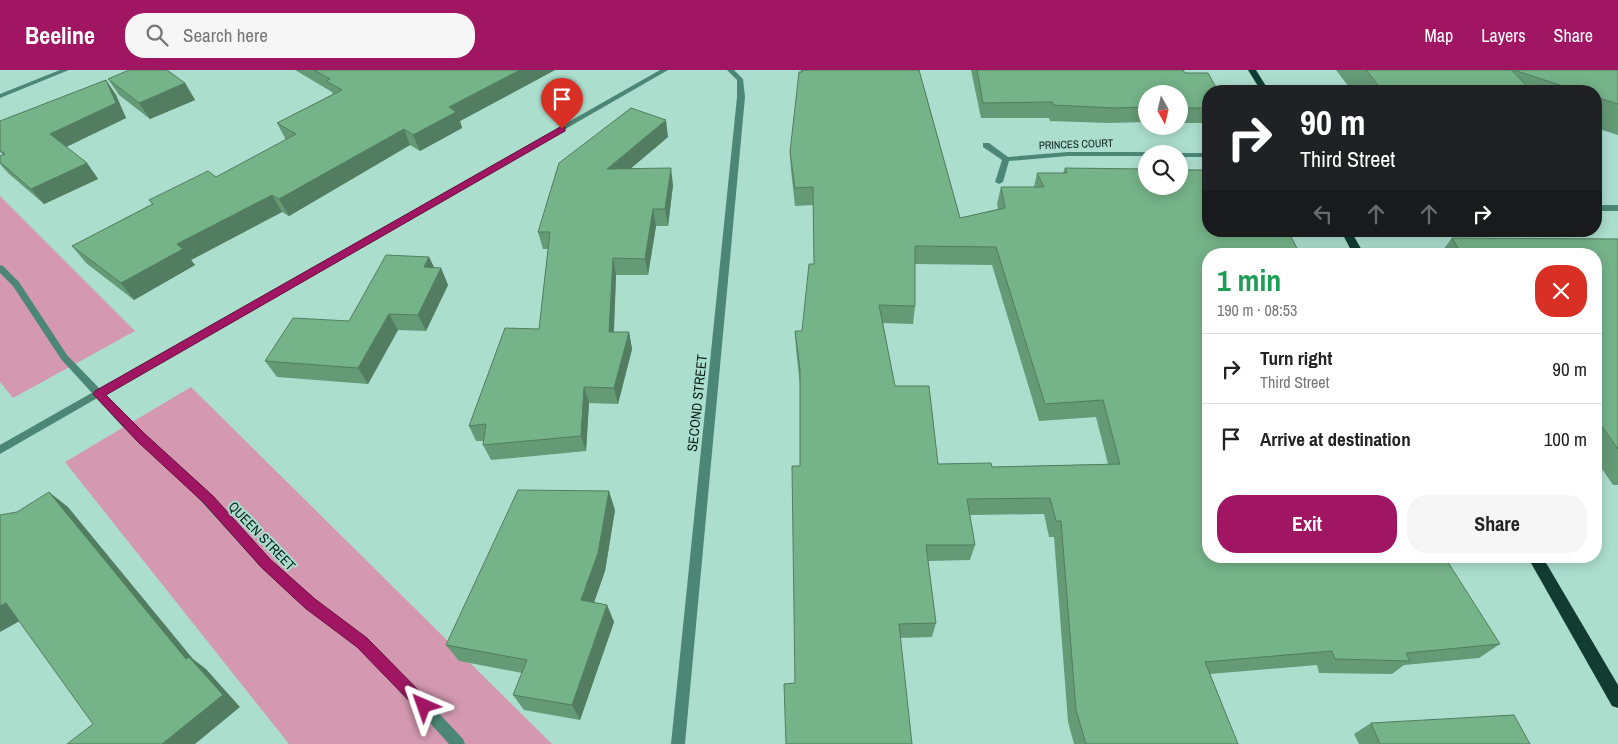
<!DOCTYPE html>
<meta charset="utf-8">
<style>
:root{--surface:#fff;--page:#f6f6f6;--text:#222;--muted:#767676;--line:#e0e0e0;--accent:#a01662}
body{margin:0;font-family:"Archivo Narrow",sans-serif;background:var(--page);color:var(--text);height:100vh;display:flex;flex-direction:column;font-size:19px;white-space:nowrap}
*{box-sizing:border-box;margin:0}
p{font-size:16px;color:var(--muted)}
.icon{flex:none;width:28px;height:28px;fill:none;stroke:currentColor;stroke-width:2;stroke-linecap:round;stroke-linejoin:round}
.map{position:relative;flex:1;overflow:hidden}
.panel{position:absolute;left:1202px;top:178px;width:400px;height:315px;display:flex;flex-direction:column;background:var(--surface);border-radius:20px;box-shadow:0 2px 12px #0003}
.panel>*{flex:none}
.guide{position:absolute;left:1202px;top:15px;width:400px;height:152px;border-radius:20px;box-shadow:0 2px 12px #0003;background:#202124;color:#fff;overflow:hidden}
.needle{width:32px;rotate:172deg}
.buttons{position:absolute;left:1138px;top:15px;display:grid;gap:10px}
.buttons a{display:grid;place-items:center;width:50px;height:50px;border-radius:50%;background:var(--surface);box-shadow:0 2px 12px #0003;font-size:25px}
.pin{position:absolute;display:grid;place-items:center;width:42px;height:42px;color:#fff;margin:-51px -21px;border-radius:50% 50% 50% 0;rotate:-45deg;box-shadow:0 0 5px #0007}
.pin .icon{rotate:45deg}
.me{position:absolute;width:55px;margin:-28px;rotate:317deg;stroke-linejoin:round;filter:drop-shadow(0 0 4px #0008)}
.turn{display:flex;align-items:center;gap:18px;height:105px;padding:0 15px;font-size:22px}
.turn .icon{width:65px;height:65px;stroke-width:2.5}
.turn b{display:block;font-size:35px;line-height:42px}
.lanes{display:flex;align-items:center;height:48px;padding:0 15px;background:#0003;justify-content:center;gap:25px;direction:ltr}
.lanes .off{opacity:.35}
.round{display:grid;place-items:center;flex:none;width:52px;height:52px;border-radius:20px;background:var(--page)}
.overview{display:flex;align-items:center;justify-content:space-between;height:85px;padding:0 15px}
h1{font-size:30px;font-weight:700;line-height:38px;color:#1e9e55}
.button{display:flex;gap:10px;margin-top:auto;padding:10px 15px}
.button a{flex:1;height:58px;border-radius:20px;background:var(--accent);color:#fff;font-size:20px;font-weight:700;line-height:58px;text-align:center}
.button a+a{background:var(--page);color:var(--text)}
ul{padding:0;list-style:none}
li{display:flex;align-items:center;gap:15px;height:70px;padding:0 15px;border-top:1px solid var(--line)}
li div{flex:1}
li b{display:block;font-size:19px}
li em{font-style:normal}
header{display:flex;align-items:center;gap:30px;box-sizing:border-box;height:70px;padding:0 25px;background:var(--accent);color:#fff}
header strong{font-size:24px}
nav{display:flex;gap:28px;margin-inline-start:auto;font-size:18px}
.search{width:350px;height:45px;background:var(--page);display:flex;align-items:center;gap:12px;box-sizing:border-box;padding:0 18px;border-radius:20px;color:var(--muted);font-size:19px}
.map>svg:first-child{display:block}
</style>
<header>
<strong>Beeline</strong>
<div class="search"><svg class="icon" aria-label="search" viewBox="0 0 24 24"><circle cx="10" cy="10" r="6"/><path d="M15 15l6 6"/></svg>Search here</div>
<nav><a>Map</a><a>Layers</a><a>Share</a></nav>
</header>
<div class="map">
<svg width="1618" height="674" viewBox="0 0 1618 674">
<rect width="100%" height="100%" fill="#acdece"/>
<g fill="#d499b0">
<polygon points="0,126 135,261 13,328 0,312"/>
<polygon points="191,317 552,674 289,674 65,392"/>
</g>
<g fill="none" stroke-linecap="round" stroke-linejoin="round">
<polygon fill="#4c8776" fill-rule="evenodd" points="0,195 3,196 19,212 67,285 130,350 197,412 269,489 299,517 381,582 463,669 465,674 449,674 373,590 291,525 261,497 189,418 122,356 61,289 13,216 0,203"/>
<g fill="#4c8776" fill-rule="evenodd">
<polygon points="60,0 69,0 0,28 0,24"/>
<polygon points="660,0 668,0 0,384 0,375"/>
<polygon points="727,0 734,0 743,9 745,27 685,674 671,674 737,27 737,10"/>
<polygon points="983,73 989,73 1008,87 1068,82 1146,82 1150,84 1146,84 1146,86 1068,86 1009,91 1003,112 999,114 995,112 1002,90 983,77"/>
<polygon points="1176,83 1209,83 1209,87 1179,87 1179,84"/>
<rect x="1596" y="135" width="22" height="6"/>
</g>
<g fill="#123c32" fill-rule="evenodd">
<polygon points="1248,0 1256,0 1269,21 1261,21"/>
<polygon points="1341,161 1351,161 1364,184 1353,184"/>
<polygon points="1527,486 1542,486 1618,615 1618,638 1612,636"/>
</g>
</g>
<g fill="#659a76" fill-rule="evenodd">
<polygon points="295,0 555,0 460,51 462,58 420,81 410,75 289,146 282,142 191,190 195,195 134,230 86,193 72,176 152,134 149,130 216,107 286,70 277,53 333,24 332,22"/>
<path d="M801,0H919L960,148L998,139L997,134L1001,117H1034L1037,103H1063L1065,98L1208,100L1209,99V184L1500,574L1479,588L1404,595L1392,604L1319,603L1317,595L1210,604L1238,674H1074L1068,652L1054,467H1049L1044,444L970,445L975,475L970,490L928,491L936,553L932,567L900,568L795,613L800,396V315L796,279L795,261H802L814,194L813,135L795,136L791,100L790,82ZM915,194L992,195L1039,351L1096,347L1108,394L992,397L938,394L895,316L883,253L913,254L915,236Z"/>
<polygon points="971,0 1183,0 1185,3 1209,21 1209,53 1179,53 1179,24 1146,24 1146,52 1109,53 1050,51 1049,48 981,48"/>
<polygon points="1336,0 1618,0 1618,65 1596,58 1596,21 1352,21"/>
<polygon points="108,9 185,13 195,30 150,49 119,25"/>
<polygon points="106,10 116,25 126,48 66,77 87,93 98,109 44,134 8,103 0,94 0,86 3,85 0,82 0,51"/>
<polygon points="668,67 630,99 673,115 668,156 656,156 648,205 616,205 614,262 629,262 632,279 618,334 589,333 586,381 491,390 483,375 483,371 476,371 469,356 539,259 548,179 543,179 538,162"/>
<polygon points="1452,168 1618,169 1618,415 1613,415 1596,390 1596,184 1440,184"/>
<polygon points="429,187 434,198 441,198 448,215 426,261 398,260 368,314 277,307 265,291 349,251"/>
<polygon points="615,440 605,501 594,532 607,535 614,552 580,650 524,640 513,625 522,603 459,591 446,575"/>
<polygon points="1371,653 1530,674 1359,674 1354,664"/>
</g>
<g fill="#527d60">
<polygon points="520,0 555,0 460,51 462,58 420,81 413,65 449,37"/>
<polygon points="106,10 116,25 126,48 62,79 50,64"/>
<polygon points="185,13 195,30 150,49 139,33"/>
<polygon points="666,50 668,67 610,116 607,99"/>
<polygon points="404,59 410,75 289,146 279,129"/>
<polygon points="87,93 98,109 44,134 31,119"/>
<polygon points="671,98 673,115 668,156 665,139"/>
<polygon points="272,125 282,142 191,190 195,195 134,230 121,213 177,174"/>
<polygon points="653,139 656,156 648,205 645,189"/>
<polygon points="429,187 437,203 424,197"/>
<polygon points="613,188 616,205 613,278 609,262"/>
<polygon points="441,198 448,215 426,261 418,245"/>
<polygon points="389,244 398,260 368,314 358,298"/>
<polygon points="629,262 632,279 618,334 614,318"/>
<polygon points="584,317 589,333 586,381 581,366"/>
<polygon points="609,421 615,440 605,501 589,547 581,530"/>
<polygon points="49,422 68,437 193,589 206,599 240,637 195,674 162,674"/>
<polygon points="6,533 27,547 0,562 0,536"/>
<polygon points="607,535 614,552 580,650 572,635"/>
</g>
<g fill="#75b389" stroke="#527d60" fill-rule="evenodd">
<polygon points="129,0 167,0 185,13 139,33 108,9"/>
<polygon points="314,0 520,0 449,37 456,42 413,65 404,59 279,129 272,125 177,174 183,179 121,213 72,176 153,134 149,130 208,101 216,107 296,64 277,53 342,20 326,11 330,9"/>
<path d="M802,0H919L960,148L1005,138L1001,117H1044L1037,103H1067L1065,98L1146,99V116H1179V100H1209V161H1288L1300,184H1209V486H1444L1500,574L1406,583L1410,591L1335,589L1332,581L1205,592L1238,674H1086L1076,640L1061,451H1056L1050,428L967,429L975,475H926L936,553L899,554L912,674H786L784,614L795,613L792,396H800V299L795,261H802L809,194H814L813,117L795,118L790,82L799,2H802ZM915,176L996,177L1045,334L1103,330L1120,394L992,397L991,393L938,394L929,316H895L879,235L915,236Z"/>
<polygon points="977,0 1183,0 1185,3 1208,3 1218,21 1209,21 1209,38 1182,38 1182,36 1179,36 1179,24 1146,24 1146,37 1114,38 1053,35 1053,32 983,33"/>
<polygon points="1366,0 1511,0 1532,21 1383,21"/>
<polygon points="1514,0 1618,0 1618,34 1596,27 1596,21 1578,21"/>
<polygon points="106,10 116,33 50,64 87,93 31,119 0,92 0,86 5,84 0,80 0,51"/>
<polygon points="631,38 666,50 607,99 671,98 665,139 653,139 645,189 613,188 609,262 629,262 614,318 584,317 581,366 483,375 486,354 469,356 505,258 539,259 550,162 538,162 559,93"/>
<polygon points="1452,168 1618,169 1618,379 1596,348 1596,184 1462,184"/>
<polygon points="386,185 429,187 424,197 441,198 418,245 389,244 358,298 265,291 293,248 349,251"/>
<polygon points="518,420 609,421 598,483 581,530 607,535 572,635 513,625 527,590 446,575"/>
<polygon points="49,422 186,589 189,587 223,625 162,674 67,674 93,654 6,533 0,536 0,445 17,442"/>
<polygon points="1514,645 1530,674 1380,674 1371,653"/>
</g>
<polygon fill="#a01662" stroke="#680e40" points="562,56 565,57 565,61 106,325 146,365 213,426 270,489 315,529 367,568 429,631 431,636 429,641 424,643 419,641 357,577 305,538 261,497 204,433 138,372 93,324 95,321"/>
<g text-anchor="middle" stroke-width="4" stroke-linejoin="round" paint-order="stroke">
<g font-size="11" fill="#0c201b" stroke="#acdece">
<text transform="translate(1076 74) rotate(-2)" y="4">PRINCES COURT</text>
</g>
<g font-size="14" fill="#0c201b" stroke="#acdece">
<text transform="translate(697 333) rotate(-84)" y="5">SECOND STREET</text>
<text transform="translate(262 466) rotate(46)" y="5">QUEEN STREET</text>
</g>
</g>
</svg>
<div class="buttons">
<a><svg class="needle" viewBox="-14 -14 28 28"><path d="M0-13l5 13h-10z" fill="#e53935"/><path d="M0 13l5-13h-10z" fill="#767676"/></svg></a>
<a><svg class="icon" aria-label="search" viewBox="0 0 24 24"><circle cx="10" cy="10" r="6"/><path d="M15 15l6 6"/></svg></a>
</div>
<div class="pin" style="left:562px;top:59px;background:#d93025"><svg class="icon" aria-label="arrive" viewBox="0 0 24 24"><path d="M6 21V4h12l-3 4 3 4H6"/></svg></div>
<svg class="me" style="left:424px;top:636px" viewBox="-20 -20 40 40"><path d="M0-17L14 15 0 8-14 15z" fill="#a01662" stroke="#fff" stroke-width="4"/></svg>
<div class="guide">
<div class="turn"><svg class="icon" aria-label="right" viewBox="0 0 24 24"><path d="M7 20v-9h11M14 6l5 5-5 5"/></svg><div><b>90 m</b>Third Street</div></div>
<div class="lanes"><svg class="icon off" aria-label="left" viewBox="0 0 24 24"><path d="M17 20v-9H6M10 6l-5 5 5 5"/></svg><svg class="icon off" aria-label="ahead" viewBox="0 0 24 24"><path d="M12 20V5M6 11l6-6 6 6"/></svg><svg class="icon off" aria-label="ahead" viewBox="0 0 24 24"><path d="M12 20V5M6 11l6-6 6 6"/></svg><svg class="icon" aria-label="right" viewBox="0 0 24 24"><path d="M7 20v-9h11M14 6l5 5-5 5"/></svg></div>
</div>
<section class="panel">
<div class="overview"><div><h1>1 min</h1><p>190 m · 08:53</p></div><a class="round" style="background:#d93025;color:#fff"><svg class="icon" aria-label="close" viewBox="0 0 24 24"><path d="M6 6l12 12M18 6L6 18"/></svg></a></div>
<ul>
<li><svg class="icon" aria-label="right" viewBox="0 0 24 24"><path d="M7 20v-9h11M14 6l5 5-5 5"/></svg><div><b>Turn right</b><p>Third Street</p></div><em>90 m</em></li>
<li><svg class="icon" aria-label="arrive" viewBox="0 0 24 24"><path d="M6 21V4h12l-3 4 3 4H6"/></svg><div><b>Arrive at destination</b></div><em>100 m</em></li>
</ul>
<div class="button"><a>Exit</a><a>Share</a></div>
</section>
</div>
